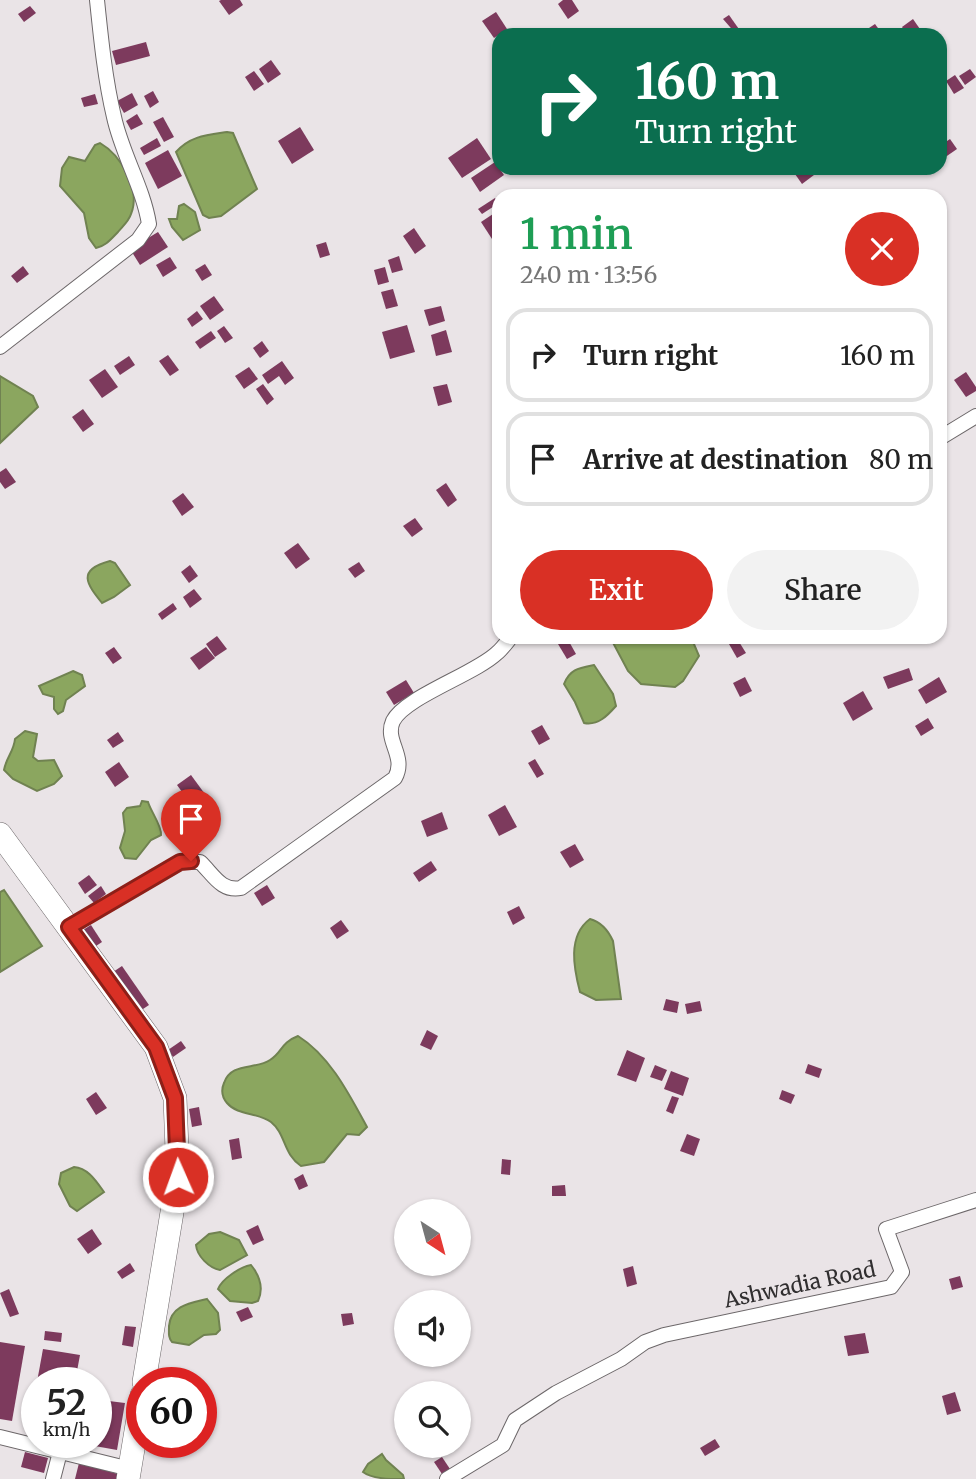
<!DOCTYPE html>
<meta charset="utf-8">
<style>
:root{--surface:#fff;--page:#f2f2f2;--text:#222;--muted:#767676;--line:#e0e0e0;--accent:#d93025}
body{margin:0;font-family:Merriweather,serif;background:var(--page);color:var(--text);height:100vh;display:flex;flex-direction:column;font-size:26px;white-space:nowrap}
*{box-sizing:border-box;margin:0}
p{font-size:23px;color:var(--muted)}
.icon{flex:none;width:38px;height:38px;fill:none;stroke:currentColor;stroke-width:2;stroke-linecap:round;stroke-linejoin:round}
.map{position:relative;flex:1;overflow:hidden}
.details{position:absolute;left:492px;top:189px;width:455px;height:455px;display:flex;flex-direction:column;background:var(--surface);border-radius:21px;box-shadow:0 2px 5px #0004}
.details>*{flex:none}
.top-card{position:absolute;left:492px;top:28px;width:455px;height:147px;border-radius:21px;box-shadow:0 2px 5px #0004;background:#0b6e4f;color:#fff;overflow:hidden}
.needle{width:46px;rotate:144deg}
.controls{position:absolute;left:394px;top:1199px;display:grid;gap:14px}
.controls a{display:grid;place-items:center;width:77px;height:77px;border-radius:50%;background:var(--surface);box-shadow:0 2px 5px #0004;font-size:35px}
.speed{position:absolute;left:21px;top:1367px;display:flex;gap:14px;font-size:35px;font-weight:700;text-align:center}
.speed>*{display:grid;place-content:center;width:91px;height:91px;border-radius:50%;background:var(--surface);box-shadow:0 2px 5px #0004;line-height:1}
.speed small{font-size:18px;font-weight:400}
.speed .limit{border:10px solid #d22;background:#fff;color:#111}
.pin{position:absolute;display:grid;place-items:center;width:60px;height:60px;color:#fff;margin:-72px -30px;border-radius:50% 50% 50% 0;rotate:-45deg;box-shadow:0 0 7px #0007}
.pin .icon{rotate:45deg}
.me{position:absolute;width:77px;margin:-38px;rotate:358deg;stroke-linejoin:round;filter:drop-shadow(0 0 5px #0008)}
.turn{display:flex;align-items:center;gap:24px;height:147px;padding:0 28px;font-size:32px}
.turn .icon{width:91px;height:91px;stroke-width:2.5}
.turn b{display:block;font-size:49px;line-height:60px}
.round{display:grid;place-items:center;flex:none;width:74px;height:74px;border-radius:37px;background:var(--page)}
.head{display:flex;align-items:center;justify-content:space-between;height:119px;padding:0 28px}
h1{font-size:42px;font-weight:600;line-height:52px;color:#1e9e55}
.cta{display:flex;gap:14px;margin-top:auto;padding:14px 28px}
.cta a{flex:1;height:80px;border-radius:42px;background:var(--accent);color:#fff;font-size:28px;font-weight:600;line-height:80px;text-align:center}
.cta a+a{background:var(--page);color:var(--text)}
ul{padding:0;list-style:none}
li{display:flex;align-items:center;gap:21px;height:94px;margin:0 14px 10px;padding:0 14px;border:4px solid var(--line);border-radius:21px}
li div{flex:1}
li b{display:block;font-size:26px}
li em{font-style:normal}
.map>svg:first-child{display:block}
</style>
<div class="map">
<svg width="976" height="1479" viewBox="0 0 976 1479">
<rect width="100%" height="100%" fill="#eae4e7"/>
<g fill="#8ba65f" stroke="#708251" stroke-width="2">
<path d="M227,132L233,133L257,189L221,216L209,218L203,215L176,152C190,136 207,135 227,132Z"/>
<path d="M100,143C121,155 141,190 131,214C129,221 122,227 118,232C111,239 106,246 96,248L89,238L84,213L60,186L62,168L69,157L85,161L95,145Z"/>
<polygon points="184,204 195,212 200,230 183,240 172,227 169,219 177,219 179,206"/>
<polygon points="0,376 33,396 38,407 0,443"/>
<path d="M110,561L115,563L130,585L114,597L102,603C87,584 76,570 110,561Z"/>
<polygon points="610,637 691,637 699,656 683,681 675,687 641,684 628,671"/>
<path d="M594,665L613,694L616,706C608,715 598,726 584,723L575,702L564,684C570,669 579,668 594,665Z"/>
<polygon points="73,671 82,675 85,686 66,700 63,711 58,714 54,709 54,697 43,694 39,686"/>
<path d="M25,731L37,734L33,757L38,761L54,760L62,776L54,784L37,791L13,779L4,770C6,758 14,751 15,739Z"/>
<path d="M142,801L148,802C151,812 162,826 161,835L151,840L136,859L125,858L120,848L125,831L123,813L127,808L140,806Z"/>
<polygon points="4,890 42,946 0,972 0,892"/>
<path d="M590,919C601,922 608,930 613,941L621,999L596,1000L580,992C574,969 567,936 590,919Z"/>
<path d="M298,1036C330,1056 349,1094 367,1127L359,1135L347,1134L324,1162L301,1166C283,1154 286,1134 271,1122C258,1112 238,1116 227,1103C222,1097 221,1090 224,1083C231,1062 255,1070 270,1060C283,1052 280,1043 298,1036Z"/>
<path d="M74,1167C88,1168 96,1181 104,1192L77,1211L70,1206L59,1184L61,1173Z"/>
<path d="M220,1232L239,1240L247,1255L220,1270C209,1268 197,1256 196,1245L209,1234Z"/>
<path d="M251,1265C259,1275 264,1288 258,1301L252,1303L230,1301L218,1289C222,1279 240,1267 251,1265Z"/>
<path d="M207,1299L218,1313L220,1330L216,1334L204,1335L189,1345L172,1342C168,1337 169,1333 169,1326C171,1305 191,1303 207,1299Z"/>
<path d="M382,1454L386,1460L403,1475L404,1479C390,1479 372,1479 363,1472L368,1464Z"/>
</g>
<g fill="#7d3a5d">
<polygon points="221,0 240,0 243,5 229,15 219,1"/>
<polygon points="563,0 572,0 579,11 568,19 558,4"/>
<polygon points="30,6 36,13 24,22 18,14"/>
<polygon points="496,12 507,29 494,38 482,21"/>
<polygon points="729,15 741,32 737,35 723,19"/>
<polygon points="913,19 922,32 918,35 907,35 902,27"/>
<polygon points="875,24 883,35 865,35 863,32"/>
<polygon points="146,42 150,56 116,65 112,51"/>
<polygon points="271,60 281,74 268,83 259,69"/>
<polygon points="970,69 976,77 965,85 959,76"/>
<polygon points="254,71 264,84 254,91 245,77"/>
<polygon points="955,75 964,88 954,94 946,81"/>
<polygon points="153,91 159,102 150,108 144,96"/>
<polygon points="132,93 138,105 124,113 117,101"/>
<polygon points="95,94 98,104 84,107 81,98"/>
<polygon points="137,114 143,124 131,130 126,121"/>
<polygon points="163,117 174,137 164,142 153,122"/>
<polygon points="300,127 314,150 292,164 278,141"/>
<polygon points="157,138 161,146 144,155 140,148"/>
<polygon points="477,138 491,159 462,178 448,158"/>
<polygon points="950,139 957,149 944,158 940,151 940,146"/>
<polygon points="168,150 182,176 158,189 145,163"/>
<polygon points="495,162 504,175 480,192 471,178"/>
<polygon points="804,168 809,168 814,175 802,184 795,174"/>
<polygon points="495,198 499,203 482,214 478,209"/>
<polygon points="499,210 499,235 492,239 481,222"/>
<polygon points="414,228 426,246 415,254 403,236"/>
<polygon points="158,232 168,247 140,265 130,249"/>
<polygon points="326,242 330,255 320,258 316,245"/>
<polygon points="399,256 403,270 392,273 388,260"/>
<polygon points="170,257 177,268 163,277 156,265"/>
<polygon points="205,264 212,275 202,281 195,270"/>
<polygon points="23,266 29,274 17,283 11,276"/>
<polygon points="385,267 389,282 378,285 374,270"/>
<polygon points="393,289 398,306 386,309 381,292"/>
<polygon points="214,296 224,310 210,320 200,306"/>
<polygon points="441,306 445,321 429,326 424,310"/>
<polygon points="197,311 203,319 192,327 187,319"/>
<polygon points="407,325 415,352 390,359 382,332"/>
<polygon points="224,326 233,338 225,343 217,331"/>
<polygon points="446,330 452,352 436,356 431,335"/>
<polygon points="211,331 216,338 200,349 195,342"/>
<polygon points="262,341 269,351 260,358 253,348"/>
<polygon points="168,355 179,370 170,376 159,361"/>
<polygon points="129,356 135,365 120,375 114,366"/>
<polygon points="282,361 294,378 285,385 279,376 268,384 262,375"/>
<polygon points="249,367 258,379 244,389 235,376"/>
<polygon points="105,369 118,387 102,398 89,380"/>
<polygon points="966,372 976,387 976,391 966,397 954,380"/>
<polygon points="263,384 274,399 267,405 256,389"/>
<polygon points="447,384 452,402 438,406 433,387"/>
<polygon points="83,409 94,424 83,432 72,417"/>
<polygon points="6,468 16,482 5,489 0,482 0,472"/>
<polygon points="446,483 457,500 448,507 436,490"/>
<polygon points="183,493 194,507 182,516 172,501"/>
<polygon points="415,518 423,529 412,537 403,526"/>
<polygon points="298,543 310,559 296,569 284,553"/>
<polygon points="359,562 365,571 355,578 348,569"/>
<polygon points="190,565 198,576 189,583 181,572"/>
<polygon points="194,589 202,599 190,608 183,597"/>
<polygon points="173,603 177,609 162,620 158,614"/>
<polygon points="217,636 227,649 215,657 206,644"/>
<polygon points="725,637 736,637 746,653 737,658"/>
<polygon points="567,638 576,654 567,659 558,644"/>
<polygon points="114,647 122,658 113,664 105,653"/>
<polygon points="206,647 215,658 199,670 190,658"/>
<polygon points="909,668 913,680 888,689 883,677"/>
<polygon points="745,677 752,691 740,697 733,683"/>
<polygon points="939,677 947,692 926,704 918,690"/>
<polygon points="406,680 414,693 394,705 386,692"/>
<polygon points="863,691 873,709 853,721 843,703"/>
<polygon points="928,718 934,728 921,736 915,726"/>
<polygon points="542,725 550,739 539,745 531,731"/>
<polygon points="118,732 124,741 113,748 107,740"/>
<polygon points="535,759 544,774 537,778 528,763"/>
<polygon points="119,762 129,777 115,787 105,772"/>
<polygon points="191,775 210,801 196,811 177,785"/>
<polygon points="505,805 517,827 499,836 488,815"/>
<polygon points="442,812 448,829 427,837 421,821"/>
<polygon points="575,844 584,860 570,868 560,852"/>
<polygon points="431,861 437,870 419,882 413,873"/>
<polygon points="89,875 97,885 85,894 78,883"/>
<polygon points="267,885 275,898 262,906 254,893"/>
<polygon points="101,886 106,894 94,903 88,896"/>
<polygon points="519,906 525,918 513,925 507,912"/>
<polygon points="341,920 349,931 337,939 330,928"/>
<polygon points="91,925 102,942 93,948 83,930"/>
<polygon points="122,966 149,1005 140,1011 113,972"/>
<polygon points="666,999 679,1002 677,1013 663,1010"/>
<polygon points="700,1001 702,1011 687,1014 685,1004"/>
<polygon points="427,1030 438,1036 431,1050 420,1045"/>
<polygon points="181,1041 186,1048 173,1057 168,1050"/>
<polygon points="627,1050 645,1058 636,1082 617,1075"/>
<polygon points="808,1064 822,1069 819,1078 805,1073"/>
<polygon points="655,1065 667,1070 662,1081 650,1077"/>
<polygon points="671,1071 689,1078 683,1096 664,1089"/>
<polygon points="782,1090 795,1095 791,1104 779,1099"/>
<polygon points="96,1092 107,1108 96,1115 86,1099"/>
<polygon points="672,1096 679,1098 673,1114 666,1111"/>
<polygon points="199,1107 202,1125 192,1127 189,1109"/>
<polygon points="687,1134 700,1139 694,1156 680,1151"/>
<polygon points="239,1138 242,1158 232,1160 229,1140"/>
<polygon points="502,1159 511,1160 510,1175 501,1174"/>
<polygon points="303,1174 308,1186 299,1190 294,1179"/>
<polygon points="565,1185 566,1196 552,1196 552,1186"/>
<polygon points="258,1225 264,1240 253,1245 246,1231"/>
<polygon points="92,1229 102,1244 88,1254 77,1239"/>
<polygon points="130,1263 135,1271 122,1279 117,1272"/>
<polygon points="633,1266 637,1284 627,1287 623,1269"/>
<polygon points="960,1276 963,1287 952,1290 949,1279"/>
<polygon points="9,1289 19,1314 10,1317 0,1293"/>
<polygon points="248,1307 253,1317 241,1322 236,1312"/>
<polygon points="352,1313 354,1324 343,1326 341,1314"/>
<polygon points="125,1326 136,1327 133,1347 122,1345"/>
<polygon points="45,1331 62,1333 61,1342 44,1340"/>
<polygon points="865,1333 869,1353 848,1356 844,1336"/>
<polygon points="0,1342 25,1346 12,1421 0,1419"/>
<polygon points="43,1349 80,1355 75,1382 37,1382"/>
<polygon points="35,1392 37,1392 37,1423 30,1422"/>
<polygon points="955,1392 961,1411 947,1415 942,1396"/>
<polygon points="109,1401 125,1403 117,1450 78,1443 96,1442 96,1422 105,1423"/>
<polygon points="715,1439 720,1447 705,1456 700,1448"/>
<polygon points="25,1452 48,1458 44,1473 21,1467"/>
<polygon points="442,1457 450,1469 442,1474 434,1462"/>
<polygon points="79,1463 118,1474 117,1479 75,1479"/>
</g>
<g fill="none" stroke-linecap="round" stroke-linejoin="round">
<defs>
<g id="minor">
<path d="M0,347L138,240L149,224C143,187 122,154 114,117C105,79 101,39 97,0"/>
<polyline points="940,438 976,416"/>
<path d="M69,927L180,862H200C213,874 221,892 241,888L395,778C407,756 384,741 393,721C405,697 475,674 497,653C502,649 507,642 511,637"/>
<polyline points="0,1437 130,1469"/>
<polyline points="53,1479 60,1452"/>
<polyline points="447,1479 503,1445 515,1420 556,1393 621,1359 645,1342 664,1335 891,1287 902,1272 886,1229 976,1200"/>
</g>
<g id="primary">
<polyline points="0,834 156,1047 175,1098 178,1176 144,1382"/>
<polyline points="128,1479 142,1395"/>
</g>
</defs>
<use href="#minor" stroke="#6c6769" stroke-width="16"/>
<use href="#primary" stroke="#6c6769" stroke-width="24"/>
<use href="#minor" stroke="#fff" stroke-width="14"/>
<use href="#primary" stroke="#fff" stroke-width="23"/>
</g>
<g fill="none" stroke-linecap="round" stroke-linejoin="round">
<defs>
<polyline id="route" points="178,1177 175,1098 156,1047 69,927 180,862 191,861"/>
</defs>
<use href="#route" stroke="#8d1f18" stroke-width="18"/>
<use href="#route" stroke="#d93025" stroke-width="12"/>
</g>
<g text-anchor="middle" stroke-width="7" stroke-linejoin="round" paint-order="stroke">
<g font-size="21" fill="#302e2f" stroke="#eae4e7">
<text transform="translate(800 1285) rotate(-12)" y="7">Ashwadia Road</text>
</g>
</g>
</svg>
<div class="controls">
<a><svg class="needle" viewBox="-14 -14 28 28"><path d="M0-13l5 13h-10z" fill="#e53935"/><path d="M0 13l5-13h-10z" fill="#767676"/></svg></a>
<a><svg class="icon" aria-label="sound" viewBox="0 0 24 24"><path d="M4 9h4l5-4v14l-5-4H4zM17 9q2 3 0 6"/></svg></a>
<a><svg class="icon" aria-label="search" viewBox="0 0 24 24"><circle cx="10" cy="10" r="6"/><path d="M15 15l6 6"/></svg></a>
</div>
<div class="speed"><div>52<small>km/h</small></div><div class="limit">60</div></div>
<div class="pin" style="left:191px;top:861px;background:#d93025"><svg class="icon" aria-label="arrive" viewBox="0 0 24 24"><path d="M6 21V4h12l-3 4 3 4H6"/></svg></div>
<svg class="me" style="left:178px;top:1177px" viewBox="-20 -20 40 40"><circle r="17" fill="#d93025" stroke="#fff" stroke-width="3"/><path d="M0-11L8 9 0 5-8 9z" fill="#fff"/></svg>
<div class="top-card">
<div class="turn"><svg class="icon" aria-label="right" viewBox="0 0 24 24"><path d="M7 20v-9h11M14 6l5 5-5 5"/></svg><div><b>160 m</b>Turn right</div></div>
</div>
<section class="details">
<div class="head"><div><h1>1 min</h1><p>240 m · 13:56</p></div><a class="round" style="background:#d93025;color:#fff"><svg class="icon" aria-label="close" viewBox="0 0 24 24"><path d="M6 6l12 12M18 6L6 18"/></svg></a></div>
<ul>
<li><svg class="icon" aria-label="right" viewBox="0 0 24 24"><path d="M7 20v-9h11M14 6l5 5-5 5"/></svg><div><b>Turn right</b></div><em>160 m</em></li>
<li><svg class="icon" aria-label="arrive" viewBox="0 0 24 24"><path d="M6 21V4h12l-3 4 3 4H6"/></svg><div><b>Arrive at destination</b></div><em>80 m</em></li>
</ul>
<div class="cta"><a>Exit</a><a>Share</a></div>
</section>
</div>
